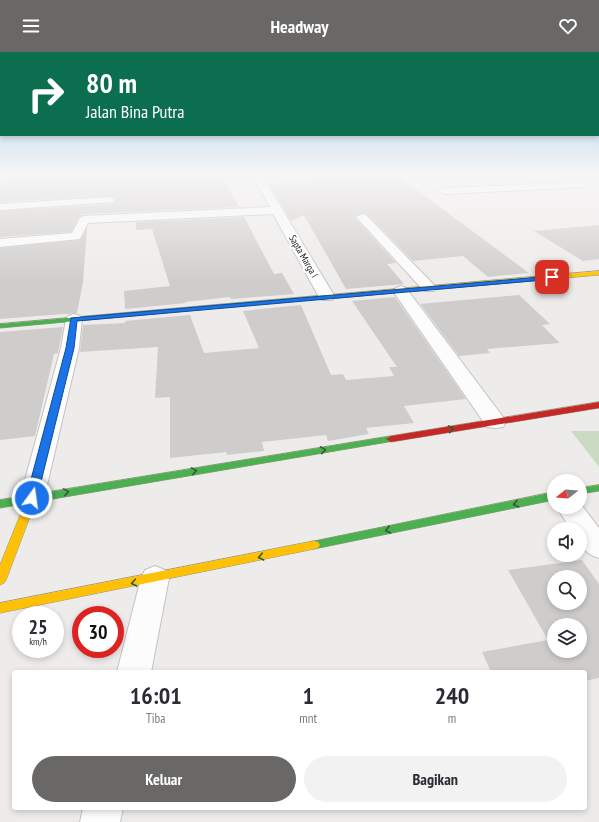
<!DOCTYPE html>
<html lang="id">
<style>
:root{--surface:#fff;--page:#f2f2f3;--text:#2b2b33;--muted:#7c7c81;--accent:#696867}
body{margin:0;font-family:"PT Sans Narrow",sans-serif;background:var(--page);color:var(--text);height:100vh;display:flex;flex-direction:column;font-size:15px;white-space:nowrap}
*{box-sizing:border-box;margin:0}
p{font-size:13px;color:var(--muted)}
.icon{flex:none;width:22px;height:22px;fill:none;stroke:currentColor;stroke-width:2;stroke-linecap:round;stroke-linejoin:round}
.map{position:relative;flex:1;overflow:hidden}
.sheet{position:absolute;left:12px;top:618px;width:575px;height:140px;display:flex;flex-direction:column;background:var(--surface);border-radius:4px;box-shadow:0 2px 6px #0003}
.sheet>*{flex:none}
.top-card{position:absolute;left:0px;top:0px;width:599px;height:84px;box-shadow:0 2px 6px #0003;background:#0b6e4f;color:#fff;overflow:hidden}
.needle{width:26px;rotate:253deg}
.buttons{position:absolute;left:547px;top:422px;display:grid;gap:8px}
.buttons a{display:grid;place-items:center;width:40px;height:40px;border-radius:50%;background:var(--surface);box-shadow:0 2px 6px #0003;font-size:20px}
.speed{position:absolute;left:12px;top:554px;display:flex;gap:8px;font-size:20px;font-weight:700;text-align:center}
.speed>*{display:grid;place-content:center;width:52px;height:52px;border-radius:50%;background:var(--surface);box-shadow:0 2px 6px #0003;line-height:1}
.speed small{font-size:10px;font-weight:400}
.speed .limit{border:6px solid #d22;background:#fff;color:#111}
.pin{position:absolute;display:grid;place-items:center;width:34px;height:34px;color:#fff;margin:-17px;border-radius:8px;box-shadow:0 2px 6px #0006}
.me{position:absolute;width:44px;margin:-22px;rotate:14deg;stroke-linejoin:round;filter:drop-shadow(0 0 3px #0008)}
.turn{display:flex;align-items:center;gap:14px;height:84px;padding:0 20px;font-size:18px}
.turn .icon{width:52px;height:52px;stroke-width:2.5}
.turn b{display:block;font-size:28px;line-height:34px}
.eta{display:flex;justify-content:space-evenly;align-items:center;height:68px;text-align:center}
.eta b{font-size:24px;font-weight:700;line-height:28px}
.primary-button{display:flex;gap:8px;margin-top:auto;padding:8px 20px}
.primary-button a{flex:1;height:46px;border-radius:24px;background:var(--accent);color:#fff;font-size:16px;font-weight:700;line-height:46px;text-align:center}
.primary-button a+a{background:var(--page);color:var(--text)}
header{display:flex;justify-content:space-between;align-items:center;height:52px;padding:0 20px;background:var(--accent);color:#fff;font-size:18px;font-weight:700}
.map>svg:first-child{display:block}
</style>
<header><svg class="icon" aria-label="menu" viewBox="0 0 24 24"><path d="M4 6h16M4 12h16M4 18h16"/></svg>Headway<svg class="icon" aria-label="heart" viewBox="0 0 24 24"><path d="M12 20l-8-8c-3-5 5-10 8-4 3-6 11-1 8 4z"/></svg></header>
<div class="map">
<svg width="599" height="770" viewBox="0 0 599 770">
<rect width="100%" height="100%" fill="#eeecea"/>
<polygon fill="#cbdac2" points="571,379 599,379 599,415"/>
<g fill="#cfcdcb" fill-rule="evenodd">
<polygon points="95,122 114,122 115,126 119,128 150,126 155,122 221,122 239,155 84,162 79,165 71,180 0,185 0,159 114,152 116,148 110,144 0,150 0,129"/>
<polygon points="314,122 395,122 529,221 488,225 463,204 413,209 367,162 362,161 355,164 355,166 396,211 387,212 404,232 346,237 304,163 291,169 269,132 320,128"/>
<polygon points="244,165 274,222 282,221 294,242 231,247 230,245 185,250 186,251 125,257 124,239 170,234 152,177 136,178 136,170"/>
<polygon points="599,173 599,207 583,209 534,179"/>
<polygon points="87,176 83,230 77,261 0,267 0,196 80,188"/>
<polygon points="519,243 550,272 542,273 560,291 487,297 490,301 459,304 415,245 420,252"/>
<polygon points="395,245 466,347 404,354 414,371 366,376 369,382 328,389 326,383 262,390 264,399 227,403 226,400 170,406 170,345 155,346 158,295 80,300 83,273 125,271 125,269 190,263 204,301 259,296 243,259 301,253 331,323 343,322 346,328 394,324 389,315 397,315 352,249"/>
<polygon points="63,275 58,301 54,302 35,384 0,388 0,280"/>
<path d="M582,508L599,532V626L585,629V620H491L482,600L548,588L508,518ZM554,525H580V551H554ZM554,573H580V599H554Z"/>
</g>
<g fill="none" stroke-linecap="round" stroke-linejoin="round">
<defs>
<g id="street">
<polygon points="115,122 154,122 150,125 119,127 116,126"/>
<polygon points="251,122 261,122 335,245 332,248 322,248 319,245 273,162 88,171 80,187 0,195 0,187 72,181 80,166 84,164 270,155"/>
<polygon points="583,130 587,131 588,133 587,135 444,142 439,139 444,136"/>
<polygon points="110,145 115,148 114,150 0,158 0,152"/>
<polygon points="362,162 366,163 434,233 436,236 434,239 424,239 358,167 356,165"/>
<polygon points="401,234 406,236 503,365 506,370 503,375 495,376 487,375 393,239 396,236"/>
<polygon points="74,262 80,264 82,267 79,296 44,446 41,452 32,455 23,452 20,446 61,296 66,267 68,264"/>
<path d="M580,451L599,476V506C583,501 580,493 580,477H571L556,455H580Z"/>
<polygon points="155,514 165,518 169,526 151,620 117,620 141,526 145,518"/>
<polygon points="83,756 123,756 120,770 80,770"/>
</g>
<g id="fast">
<polygon points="327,243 330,245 329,246 0,276 0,272"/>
<polygon points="391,384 394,385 396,387 394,389 0,456 0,448"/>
<polygon points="599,433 599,439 580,442 580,436"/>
<polygon points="554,440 554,448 314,497 310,496 308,493 310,490 314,489"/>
</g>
<g id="slow">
<polygon points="599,219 599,223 327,247 324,245 327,243"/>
<polygon points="32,442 36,443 37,446 6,528 4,531 0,533 0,513 27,446 28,443"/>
<polygon points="314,489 318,490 320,493 318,496 314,497 0,561 0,551"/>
</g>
<polygon id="jam" points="599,350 599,356 391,390 386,387 391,384"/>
</defs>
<use href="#street" stroke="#c4c3c2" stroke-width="2"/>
<use href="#fast" stroke="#959683" stroke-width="1"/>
<use href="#slow" stroke="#959683" stroke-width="1"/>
<use href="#jam" stroke="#959683" stroke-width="1"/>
<use href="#street" fill="#fcfcfc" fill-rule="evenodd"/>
<use href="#fast" fill="#4caf50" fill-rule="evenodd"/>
<use href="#slow" fill="#ffc107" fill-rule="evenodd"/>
<use href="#jam" fill="#c62828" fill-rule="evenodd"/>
</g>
<defs><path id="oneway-chevron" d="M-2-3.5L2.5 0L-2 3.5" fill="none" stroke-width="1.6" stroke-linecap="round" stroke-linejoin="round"/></defs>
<g stroke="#325a34">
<use href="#oneway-chevron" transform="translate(451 377) rotate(-9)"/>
<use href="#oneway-chevron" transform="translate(323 398) rotate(-9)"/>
<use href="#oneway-chevron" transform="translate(194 419) rotate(-9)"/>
<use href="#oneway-chevron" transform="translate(66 440) rotate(-9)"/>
<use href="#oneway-chevron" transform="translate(516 452) rotate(168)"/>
<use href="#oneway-chevron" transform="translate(388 478) rotate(168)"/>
<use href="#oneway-chevron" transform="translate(261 505) rotate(168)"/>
<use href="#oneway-chevron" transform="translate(134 531) rotate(169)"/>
</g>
<linearGradient id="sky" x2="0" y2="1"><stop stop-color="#98c2e4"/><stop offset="0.53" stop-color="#f7f6f6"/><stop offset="1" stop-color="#f7f6f6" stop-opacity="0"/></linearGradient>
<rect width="599" height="230" fill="url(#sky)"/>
<polygon fill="#1a73e8" stroke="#114b97" points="552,224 555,225 555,227 77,269 74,296 37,446 32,450 26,446 66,296 71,266"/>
<g text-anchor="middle" stroke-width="4" stroke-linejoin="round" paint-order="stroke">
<g font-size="10" fill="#212121" stroke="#fff">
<text transform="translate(304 204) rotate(60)" y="4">Sapta Marga I</text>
</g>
</g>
</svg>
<div class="buttons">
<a><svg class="needle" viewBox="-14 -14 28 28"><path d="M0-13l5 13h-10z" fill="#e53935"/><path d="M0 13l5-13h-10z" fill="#7c7c81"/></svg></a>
<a><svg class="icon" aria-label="sound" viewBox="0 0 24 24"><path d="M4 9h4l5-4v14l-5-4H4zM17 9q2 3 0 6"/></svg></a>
<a><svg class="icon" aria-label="search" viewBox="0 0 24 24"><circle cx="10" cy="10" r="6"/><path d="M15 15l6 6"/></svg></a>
<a><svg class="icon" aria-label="layers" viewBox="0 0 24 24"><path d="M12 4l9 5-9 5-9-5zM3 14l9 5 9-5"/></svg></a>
</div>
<div class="speed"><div>25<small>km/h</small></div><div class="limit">30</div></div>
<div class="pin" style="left:552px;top:225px;background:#d93025"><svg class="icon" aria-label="arrive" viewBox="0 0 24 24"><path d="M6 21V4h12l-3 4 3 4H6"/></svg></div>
<svg class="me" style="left:32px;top:446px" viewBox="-20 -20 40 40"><circle r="17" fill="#1a73e8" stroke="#fff" stroke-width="3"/><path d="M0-11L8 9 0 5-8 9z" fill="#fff"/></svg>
<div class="top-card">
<div class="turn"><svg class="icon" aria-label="right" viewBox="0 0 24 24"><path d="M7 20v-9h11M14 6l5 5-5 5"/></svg><div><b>80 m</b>Jalan Bina Putra</div></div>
</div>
<section class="sheet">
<div class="eta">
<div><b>16:01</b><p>Tiba</p></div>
<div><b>1</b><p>mnt</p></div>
<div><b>240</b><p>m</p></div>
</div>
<div class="primary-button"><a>Keluar</a><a>Bagikan</a></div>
</section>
</div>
